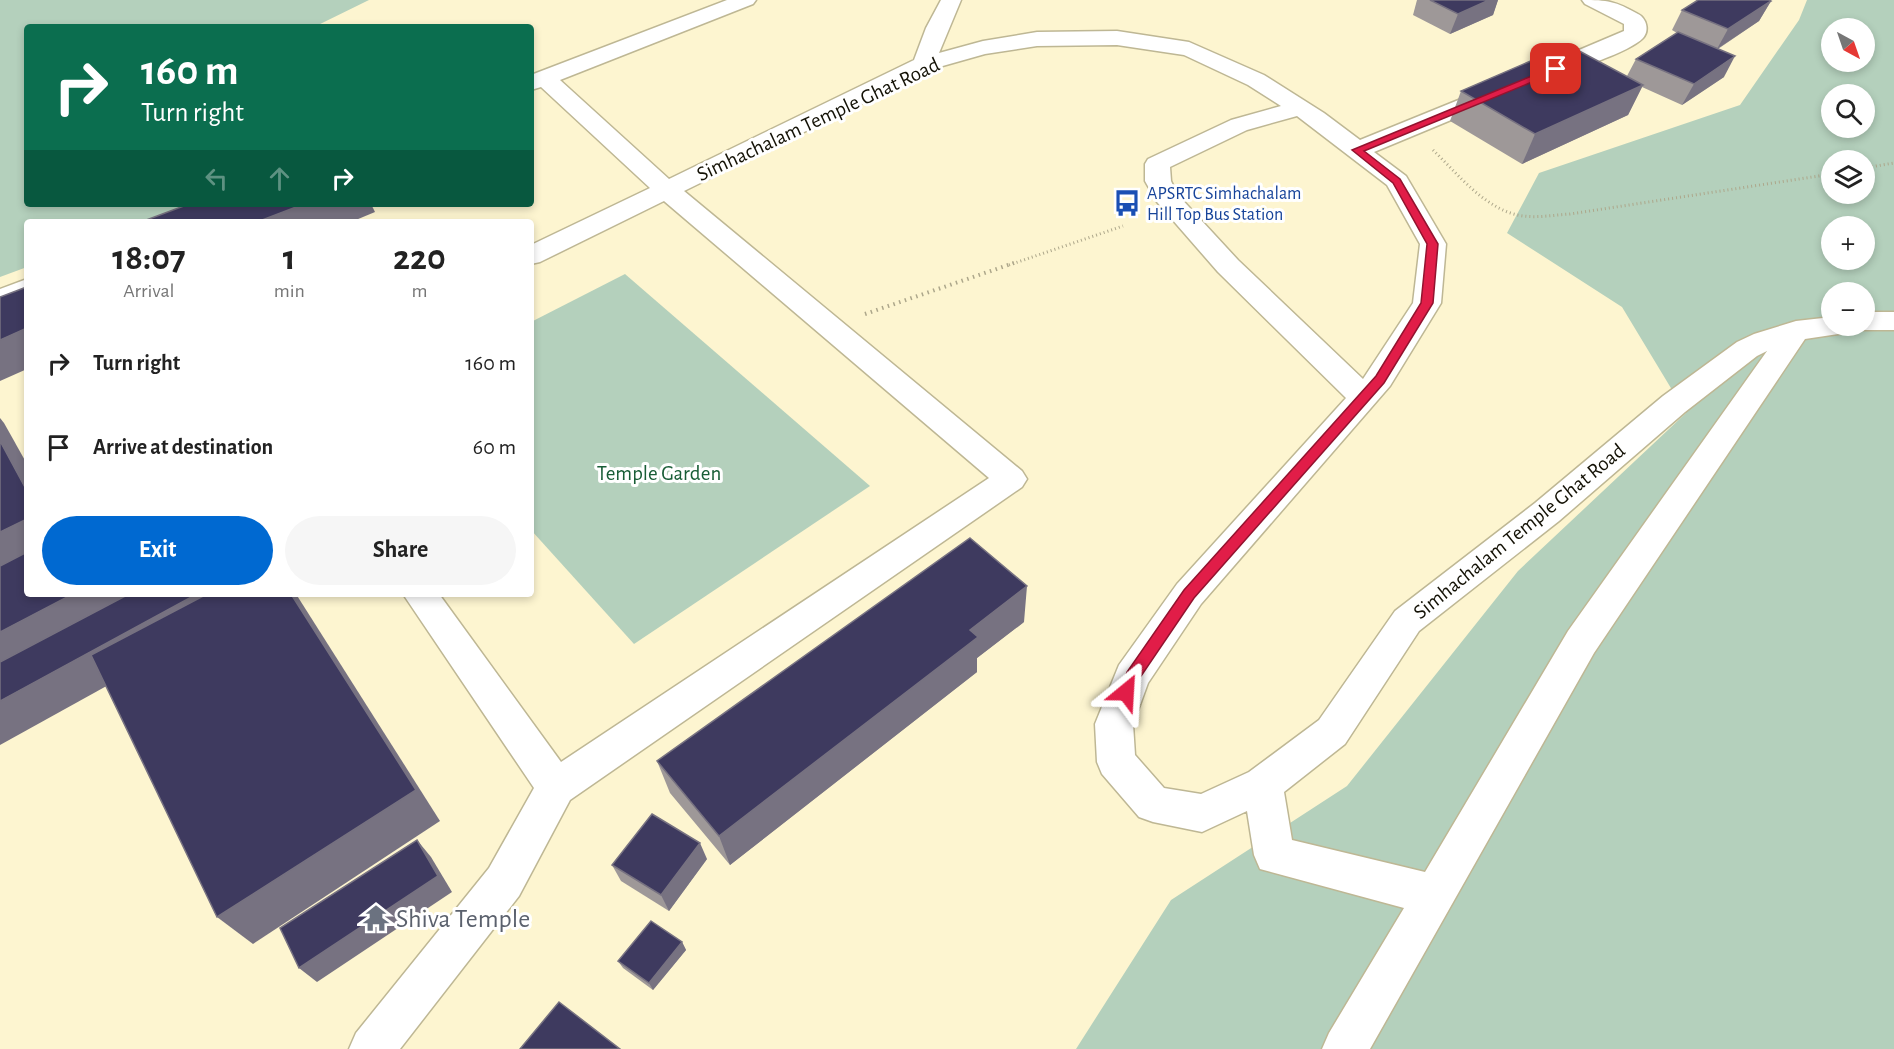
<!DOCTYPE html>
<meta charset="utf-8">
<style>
:root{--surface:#fff;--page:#f6f6f6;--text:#222;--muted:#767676;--accent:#0069d1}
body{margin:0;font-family:"Alegreya Sans",sans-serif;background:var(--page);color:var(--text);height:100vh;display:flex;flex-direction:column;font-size:22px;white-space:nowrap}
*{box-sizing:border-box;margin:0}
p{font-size:20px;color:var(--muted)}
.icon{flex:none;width:33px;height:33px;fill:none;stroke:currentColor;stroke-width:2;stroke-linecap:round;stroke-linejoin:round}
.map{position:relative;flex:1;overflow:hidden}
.panel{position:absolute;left:24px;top:219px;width:510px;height:378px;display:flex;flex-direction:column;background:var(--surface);border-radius:6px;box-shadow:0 3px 9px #0003}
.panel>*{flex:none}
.banner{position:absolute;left:24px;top:24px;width:510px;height:183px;border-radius:6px;box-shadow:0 3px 9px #0003;background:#0b6e4f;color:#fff;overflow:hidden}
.needle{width:39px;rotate:140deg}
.fabs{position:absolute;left:1821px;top:18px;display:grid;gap:12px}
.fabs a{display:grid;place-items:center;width:54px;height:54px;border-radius:50%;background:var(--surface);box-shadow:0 3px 9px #0003;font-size:30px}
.pin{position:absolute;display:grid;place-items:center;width:51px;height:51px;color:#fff;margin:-26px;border-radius:12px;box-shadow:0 3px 9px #0006}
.me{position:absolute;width:66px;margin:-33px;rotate:27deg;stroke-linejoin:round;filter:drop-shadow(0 0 4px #0008)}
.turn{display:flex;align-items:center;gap:21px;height:126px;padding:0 18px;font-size:27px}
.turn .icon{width:78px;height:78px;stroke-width:2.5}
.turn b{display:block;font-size:42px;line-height:51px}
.lanes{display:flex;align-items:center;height:57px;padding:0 18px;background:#0003;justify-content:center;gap:30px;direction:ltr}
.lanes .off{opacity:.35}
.eta{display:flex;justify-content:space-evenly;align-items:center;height:102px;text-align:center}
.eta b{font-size:36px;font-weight:600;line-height:42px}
.action{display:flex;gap:12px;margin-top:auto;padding:12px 18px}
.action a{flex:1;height:69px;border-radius:36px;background:var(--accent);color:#fff;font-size:24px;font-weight:600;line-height:69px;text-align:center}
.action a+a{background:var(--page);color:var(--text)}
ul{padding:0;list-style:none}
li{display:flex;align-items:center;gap:18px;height:84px;padding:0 18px}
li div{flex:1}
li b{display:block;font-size:22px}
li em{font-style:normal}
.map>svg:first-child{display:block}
</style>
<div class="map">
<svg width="1894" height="1049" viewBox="0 0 1894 1049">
<rect width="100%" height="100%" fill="#fdf5d0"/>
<g fill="#b4d0bc" fill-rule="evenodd">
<polygon points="0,0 369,0 314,27 27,27 27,204 193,204 145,222 27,222 27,267 0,277"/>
<path d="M1807,0H1894V1049H1076L1171,900L1347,786L1518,571L1686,413L1622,307L1507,233L1539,173L1740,105L1799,20ZM1832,28H1864V62H1832ZM1832,94H1864V128H1832ZM1832,160H1864V194H1832ZM1832,226H1864V260H1832ZM1832,292H1864V326H1832Z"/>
<polygon points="625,274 870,486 634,644 531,530 531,322"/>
</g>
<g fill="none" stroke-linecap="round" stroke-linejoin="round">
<defs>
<g id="minor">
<path d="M727,0H756L753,4L560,80L669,179L914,60L926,28L941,0H961L939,53L983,41L1037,32L1117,31L1189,42L1264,75L1324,113L1360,140L1488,88L1496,86L1504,88L1507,93L1504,98L1374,152L1406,176L1446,244L1441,303L1390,386L1201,604L1148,683L1133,724L1135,755L1164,788L1201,794L1249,772L1319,720L1395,611L1535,503L1663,396L1737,342L1754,334L1796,321L1832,317V326H1849L1845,333L1805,339L1594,653L1370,1049H1322L1329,1033L1404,908L1260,869L1254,855L1247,811L1202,832L1153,822L1139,817L1102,774L1097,762L1095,724L1119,665L1177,584L1346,398L1218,272L1157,202L1145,181V164L1148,159L1231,120L1281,106L1248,85L1184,55L1117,45L1037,46L985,54L932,69L684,191L1022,471L1027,479L1022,487L570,800L519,896L400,1049H349L356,1033L489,868L534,788L403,594H439L561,762L989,478L664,201L540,262L531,264V245L650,188L541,87L531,90V75ZM1297,116L1387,185L1420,244L1413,303L1363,379L1238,260L1177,194L1171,181L1170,167L1247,130ZM1767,351L1568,631L1425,872L1292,840L1284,792L1345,744L1419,631L1559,521L1685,412L1757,356Z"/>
<path d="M1582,0C1608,0 1615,1 1638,14C1646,18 1650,30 1643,38C1630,52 1575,69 1555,77L1547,79L1539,77L1536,72L1539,67L1624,31V24L1585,4Z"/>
<polygon points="27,279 27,298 0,308 0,289"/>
<polygon points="1864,312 1894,312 1894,330 1864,330 1854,328 1853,326 1864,326"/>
</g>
</defs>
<use href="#minor" stroke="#beb794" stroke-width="3"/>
<g stroke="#ada78b" stroke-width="3" stroke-dasharray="1 3" stroke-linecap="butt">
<path d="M1433,150C1458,174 1486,211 1523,216C1538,218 1554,215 1570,214L1832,174"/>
<polyline points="1864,168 1894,163"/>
<polyline points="1009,265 1123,226"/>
</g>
<polyline stroke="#ada78b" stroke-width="4" stroke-dasharray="1.5 4.5" stroke-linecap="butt" points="865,314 1014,263"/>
<use href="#minor" fill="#fff" fill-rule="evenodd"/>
</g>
<g fill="#9e9898">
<polygon points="1417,0 1498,0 1493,15 1450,34 1413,15"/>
<polygon points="1771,1 1759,21 1718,49 1724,77 1682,105 1642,87 1628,115 1522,164 1450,121 1461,91 1627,76 1636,59 1677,33 1672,30 1682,10"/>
<polygon points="1024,622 977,658 977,672 730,865 670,793 657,761"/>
<polygon points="707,859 669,911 621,881 612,865"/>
<polygon points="682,942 686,950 653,990 623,968 618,961"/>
</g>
<g fill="#777281">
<polygon points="1489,0 1498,0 1493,15 1450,34 1458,14"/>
<polygon points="1771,1 1759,21 1717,49 1728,29"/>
<polygon points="1735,56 1724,77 1682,105 1694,84"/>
<polygon points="1643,85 1628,115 1522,164 1535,134"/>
<polygon points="304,204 371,204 375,212 351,222 257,222"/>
<polygon points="27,328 27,369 0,381 0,340"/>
<polygon points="0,418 4,423 27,464 27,491 0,441"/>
<polygon points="27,519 27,573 0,587 0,532"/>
<polygon points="1027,586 1024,622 977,658 977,672 730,865 719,836 970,630"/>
<polygon points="73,594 155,594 0,677 0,632"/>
<polygon points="197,594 256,594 260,601 0,745 0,701"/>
<polygon points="291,594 296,594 440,821 253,944 217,917"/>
<polygon points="417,840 431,857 452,892 317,982 299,968"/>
<polygon points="700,843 707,859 669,911 661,895"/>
<polygon points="682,942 686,950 653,990 649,983"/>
</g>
<g fill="#3e3a5f" stroke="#777281" stroke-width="1.5">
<polygon points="1430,0 1489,0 1458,14"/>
<polygon points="1698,0 1769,0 1771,1 1728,29 1682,10"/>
<polygon points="1678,32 1735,56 1694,84 1636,59"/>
<polygon points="1568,45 1643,85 1535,134 1461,91"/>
<polygon points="189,204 304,204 257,222 141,222"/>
<polygon points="24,288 27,292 27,328 0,340 0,297"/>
<polygon points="0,441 27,491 27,519 0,532"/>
<polygon points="970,538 1027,586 970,630 978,637 719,836 657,761"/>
<polygon points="27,552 27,594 73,594 0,632 0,566"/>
<polygon points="129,594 197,594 0,701 0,662"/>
<polygon points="207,594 291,594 416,790 217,917 91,655"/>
<polygon points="652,814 700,843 661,895 612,865"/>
<polygon points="417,840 438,876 299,968 280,928"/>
<polygon points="651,921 682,942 649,983 618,961"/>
<polygon points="559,1002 620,1049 520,1049"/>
</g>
<polygon fill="#e11d48" stroke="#92132f" stroke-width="1.5" points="1556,66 1561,69 1559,71 1364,151 1400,179 1438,244 1433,303 1384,383 1194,598 1139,679 1132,697 1126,699 1121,697 1119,692 1127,672 1184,590 1376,376 1421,303 1427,244 1393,183 1352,150"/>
<defs>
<symbol id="bus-bare" viewBox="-9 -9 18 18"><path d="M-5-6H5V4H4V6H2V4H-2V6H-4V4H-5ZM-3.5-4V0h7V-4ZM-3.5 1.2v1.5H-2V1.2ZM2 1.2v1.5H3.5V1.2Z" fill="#1a4fb4" stroke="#fff" stroke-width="2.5" paint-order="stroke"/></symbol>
<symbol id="temple-bare" viewBox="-9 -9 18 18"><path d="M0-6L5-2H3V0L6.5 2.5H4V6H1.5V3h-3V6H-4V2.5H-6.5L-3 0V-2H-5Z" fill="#6b7280" stroke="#fff" stroke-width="2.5" paint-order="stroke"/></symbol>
</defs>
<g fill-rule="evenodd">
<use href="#bus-bare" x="1108" y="184" width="38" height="38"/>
<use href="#temple-bare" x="357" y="899" width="38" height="38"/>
</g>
<g text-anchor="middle" stroke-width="6" stroke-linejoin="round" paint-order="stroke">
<g font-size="18" fill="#164399" stroke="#fff" text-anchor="start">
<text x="1147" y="199">APSRTC Simhachalam<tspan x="1147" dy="21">Hill Top Bus Station</tspan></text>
</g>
<g font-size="21" fill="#131105" stroke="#fff">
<text transform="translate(818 119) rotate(-25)" y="7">Simhachalam Temple Ghat Road</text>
<text transform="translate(1519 531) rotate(-39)" y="7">Simhachalam Temple Ghat Road</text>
</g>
<g font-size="21" fill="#185d36" stroke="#fff">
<text x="659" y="480">Temple Garden</text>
</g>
<g font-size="26" fill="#5b616d" stroke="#fff" text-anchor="start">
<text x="396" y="927">Shiva Temple</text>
</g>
</g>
</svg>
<div class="fabs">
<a><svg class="needle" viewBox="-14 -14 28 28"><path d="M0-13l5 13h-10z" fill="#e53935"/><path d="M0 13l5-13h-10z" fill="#767676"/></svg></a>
<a><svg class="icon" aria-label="search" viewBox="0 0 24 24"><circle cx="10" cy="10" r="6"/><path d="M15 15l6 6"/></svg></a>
<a><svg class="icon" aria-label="layers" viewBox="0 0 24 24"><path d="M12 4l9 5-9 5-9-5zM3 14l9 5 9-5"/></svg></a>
<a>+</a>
<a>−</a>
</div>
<div class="pin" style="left:1556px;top:69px;background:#d93025"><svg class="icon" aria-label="arrive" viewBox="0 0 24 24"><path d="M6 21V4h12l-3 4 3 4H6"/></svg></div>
<svg class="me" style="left:1126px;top:692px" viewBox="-20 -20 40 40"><path d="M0-17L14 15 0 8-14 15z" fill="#e11d48" stroke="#fff" stroke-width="4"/></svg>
<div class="banner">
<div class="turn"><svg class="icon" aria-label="right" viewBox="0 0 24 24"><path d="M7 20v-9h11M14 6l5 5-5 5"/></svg><div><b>160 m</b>Turn right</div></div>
<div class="lanes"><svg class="icon off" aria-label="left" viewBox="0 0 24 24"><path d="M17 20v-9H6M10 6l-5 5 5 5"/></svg><svg class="icon off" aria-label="ahead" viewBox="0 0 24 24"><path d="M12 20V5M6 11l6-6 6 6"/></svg><svg class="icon" aria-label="right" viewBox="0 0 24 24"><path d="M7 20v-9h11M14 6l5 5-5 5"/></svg></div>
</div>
<section class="panel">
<div class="eta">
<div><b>18:07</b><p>Arrival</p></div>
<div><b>1</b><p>min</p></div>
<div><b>220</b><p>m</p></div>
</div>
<ul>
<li><svg class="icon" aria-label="right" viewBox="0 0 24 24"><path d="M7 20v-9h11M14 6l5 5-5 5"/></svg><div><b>Turn right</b></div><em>160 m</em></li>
<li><svg class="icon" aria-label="arrive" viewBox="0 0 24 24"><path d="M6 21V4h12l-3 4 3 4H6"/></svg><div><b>Arrive at destination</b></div><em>60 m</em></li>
</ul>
<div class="action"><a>Exit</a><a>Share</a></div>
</section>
</div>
